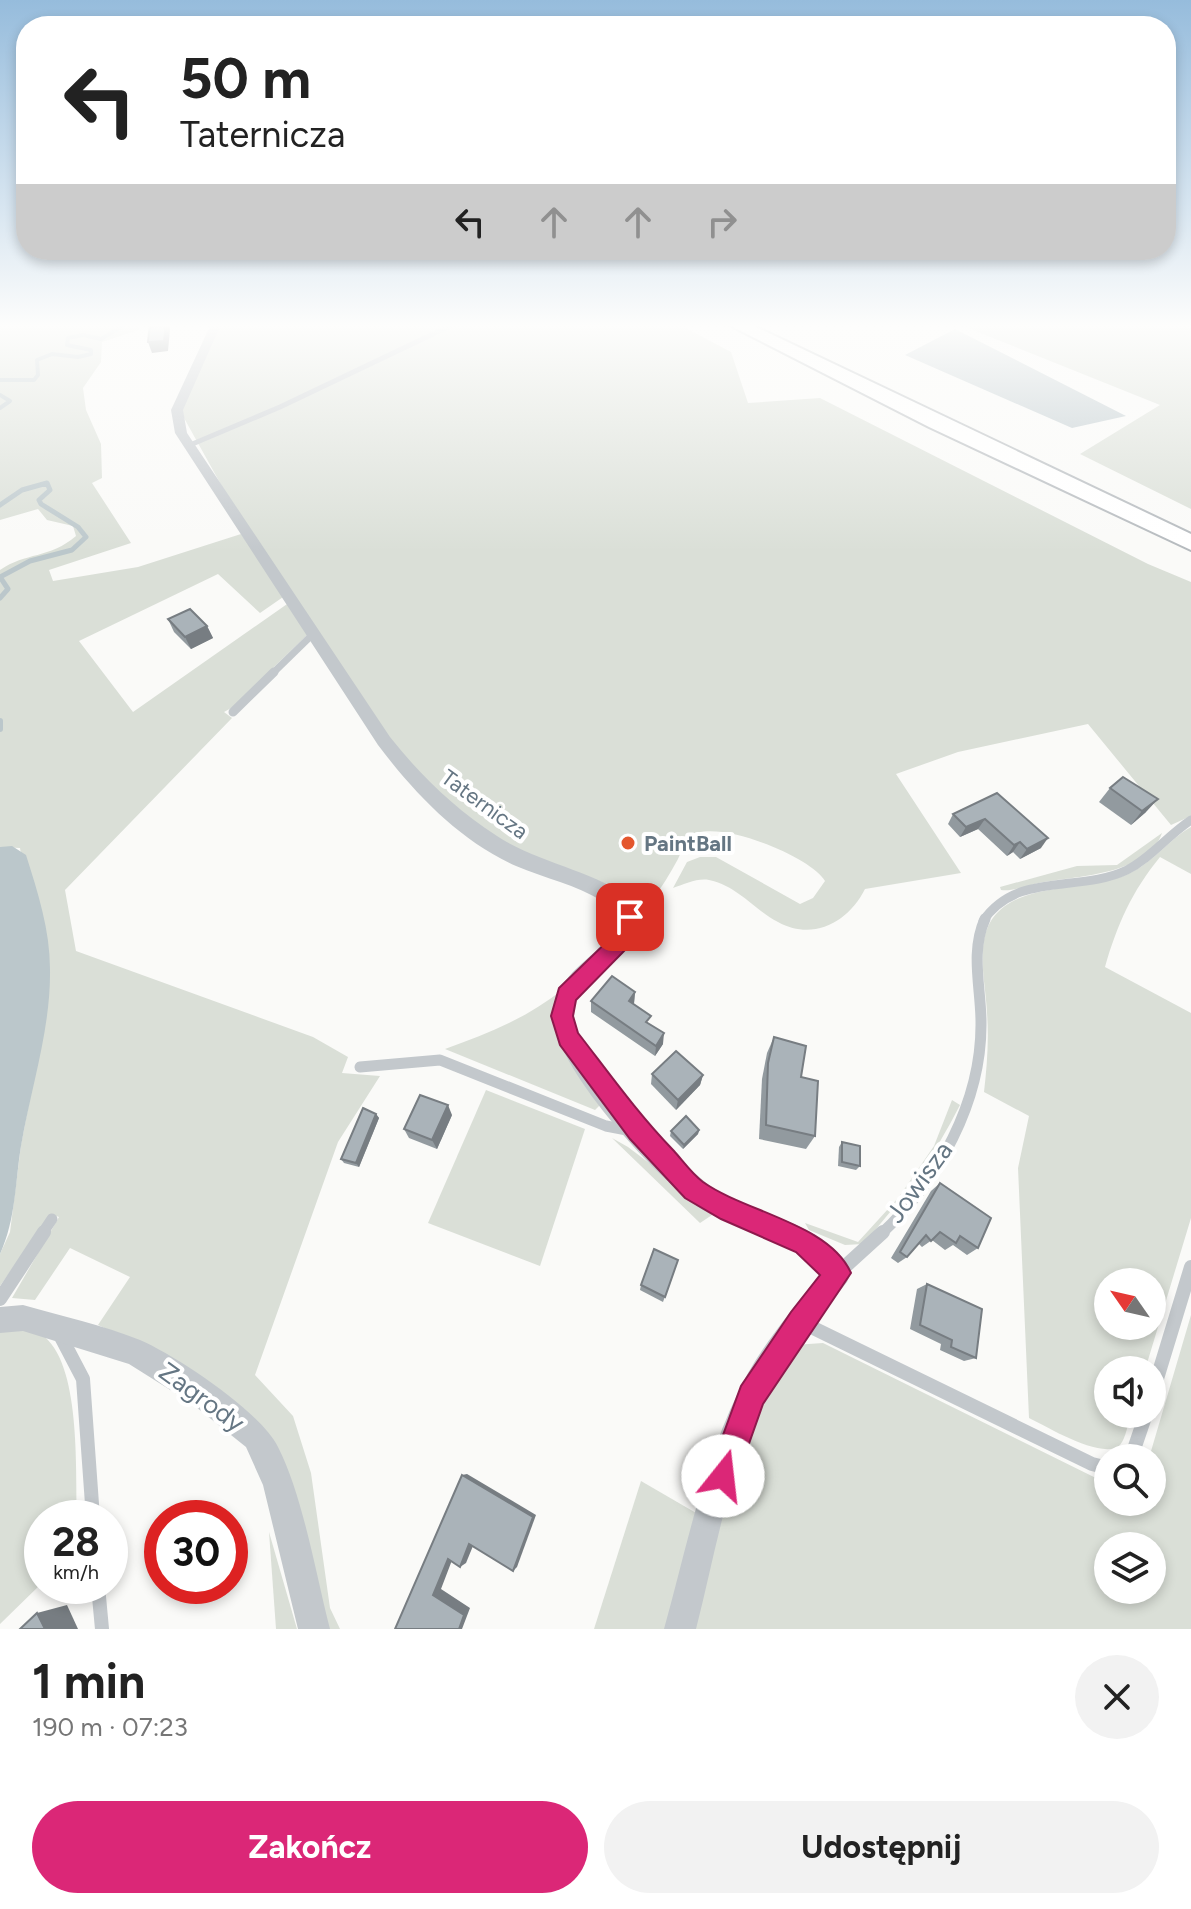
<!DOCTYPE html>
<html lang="pl">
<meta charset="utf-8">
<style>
:root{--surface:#fff;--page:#f2f2f2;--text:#222;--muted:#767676;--accent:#db2777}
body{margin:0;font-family:Figtree,sans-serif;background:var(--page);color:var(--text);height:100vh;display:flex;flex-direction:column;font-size:30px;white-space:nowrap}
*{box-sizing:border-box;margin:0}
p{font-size:26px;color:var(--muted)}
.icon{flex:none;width:44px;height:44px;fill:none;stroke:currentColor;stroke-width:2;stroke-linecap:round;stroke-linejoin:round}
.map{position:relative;height:1629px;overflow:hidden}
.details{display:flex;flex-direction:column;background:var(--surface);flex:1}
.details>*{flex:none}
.banner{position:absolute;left:16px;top:16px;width:1160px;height:244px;border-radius:32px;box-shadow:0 4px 12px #0003;background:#fff;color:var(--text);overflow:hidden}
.needle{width:52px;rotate:304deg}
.fabs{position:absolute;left:1094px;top:1268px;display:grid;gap:16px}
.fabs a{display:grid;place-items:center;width:72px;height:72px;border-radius:50%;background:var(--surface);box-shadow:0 4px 12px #0003;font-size:40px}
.speed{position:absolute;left:24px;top:1500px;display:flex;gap:16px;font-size:40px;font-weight:700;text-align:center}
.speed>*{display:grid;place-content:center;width:104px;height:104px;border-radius:50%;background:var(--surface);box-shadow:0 4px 12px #0003;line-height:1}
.speed small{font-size:20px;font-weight:400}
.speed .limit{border:12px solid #d22;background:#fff;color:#111}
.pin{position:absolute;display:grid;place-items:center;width:68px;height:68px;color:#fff;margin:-34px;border-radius:16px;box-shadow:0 4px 12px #0006}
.me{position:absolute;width:88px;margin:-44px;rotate:16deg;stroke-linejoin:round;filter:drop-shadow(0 0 6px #0008)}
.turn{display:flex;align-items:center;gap:28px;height:168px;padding:0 32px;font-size:36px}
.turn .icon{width:104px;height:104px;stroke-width:2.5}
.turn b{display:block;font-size:56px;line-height:68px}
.lanes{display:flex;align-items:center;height:76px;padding:0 32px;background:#0003;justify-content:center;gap:40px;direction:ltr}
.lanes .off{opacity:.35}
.round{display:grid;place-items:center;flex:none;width:84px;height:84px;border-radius:42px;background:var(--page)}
.overview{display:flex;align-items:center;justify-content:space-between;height:136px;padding:0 32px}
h1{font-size:48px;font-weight:700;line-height:60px}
.button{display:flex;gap:16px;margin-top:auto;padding:16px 32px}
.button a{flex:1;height:92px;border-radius:48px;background:var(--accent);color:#fff;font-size:32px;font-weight:700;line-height:92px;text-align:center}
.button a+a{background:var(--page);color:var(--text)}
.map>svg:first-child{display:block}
</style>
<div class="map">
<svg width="1191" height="1629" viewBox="0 0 1191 1629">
<rect width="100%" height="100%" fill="#fafaf8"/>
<g fill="#dadfd7" fill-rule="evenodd">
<path d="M0,324H141L139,330L102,342L101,362L83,388L86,410L101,444L102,478L92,483L131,543L49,570L53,581L138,567L241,534L286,595L260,613L218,574L79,641L133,712L290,602L309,633L233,707L224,712L232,718L65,890L76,951L313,1037L348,1057L342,1073L380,1076L338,1142L255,1375L293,1416L311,1473L330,1608L340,1629H325L287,1478L171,1359L98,1325L130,1277L70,1248L35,1300L12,1298L59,1217L51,1214L0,1286V1254L10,1232L21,1145L47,1008L20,848L0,847V570C26,552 49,559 76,536L73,526L47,520L38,509L0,520Z"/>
<path d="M217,324H678L731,352L748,403L820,398L1148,564L1191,582V816L1171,825L1088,724L958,752L896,774L961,873L865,889C849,921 814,942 778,922C753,909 738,886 709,880C697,878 685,884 673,888L687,862L700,857H716L800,904L813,898L825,881C812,857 713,816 689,837C684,842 681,853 678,859C670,874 661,888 651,902L634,907L495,839L406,765L234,508L179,409Z"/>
<polygon points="958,324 1191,324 1191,509 1080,454 1160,405"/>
<path d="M1191,827V874L1160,857C1132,891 1117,925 1105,967L1191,1013V1218L1145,1370H1108V1414H1131C1128,1423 1126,1438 1120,1445C1103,1461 1046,1426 1029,1418L1018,1168L1029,1116L984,1092C987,1066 989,1040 987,1013C986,991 981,969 983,947C990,875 1081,896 1128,874C1153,863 1168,840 1191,827ZM1108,1282H1152V1326H1108Z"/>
<path d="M1162,833C1148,874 1079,876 1044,882C1031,884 1013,892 1001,890L1000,887L1077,866L1117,865Z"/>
<path d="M570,983L558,1001L604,1101L595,1110L445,1049C491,1032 533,1016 570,983Z"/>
<polygon points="486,1090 585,1129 540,1266 428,1223"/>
<path d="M952,1100L960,1105C934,1157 902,1200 863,1244L845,1245L809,1230L805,1223L858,1242L899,1197L934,1146Z"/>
<polygon points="612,1138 628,1147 715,1213 700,1223"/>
<path d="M1191,1315V1629H688L751,1417L794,1345L823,1343L1108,1484V1502H1152V1458H1149ZM1108,1546H1152V1590H1108Z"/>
<path d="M17,1329C25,1330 34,1330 41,1334C82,1362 75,1471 77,1518H42V1583L0,1624V1330Z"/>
<polygon points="641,1481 703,1517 671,1629 594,1629"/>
<polygon points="269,1532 297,1629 276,1629"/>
</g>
<g fill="#bbc7cb">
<polygon points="955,329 1126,416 1072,428 905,355"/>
<path d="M12,846L26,855C38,893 50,930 50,969C51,1029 31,1087 21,1146C15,1183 16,1219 0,1254V847Z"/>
</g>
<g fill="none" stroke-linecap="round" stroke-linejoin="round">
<g stroke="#bbc7cb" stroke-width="4">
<polyline points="0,380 34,380 38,375 37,360 52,354 78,357 91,354 91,350 67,345 68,338 83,335 101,339 126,324"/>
<polyline points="0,395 10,401 0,408"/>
</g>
<polyline stroke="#bbc7cb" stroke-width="5" points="0,505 22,490 47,483 50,490 39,500 41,504 78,527 86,537 72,550 30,561 0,577 8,589 0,598"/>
<polyline stroke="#bbc7cb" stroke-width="6" points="0,721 0,729"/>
<defs>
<polygon id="highway" points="727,324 750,324 1191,534 1191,550 929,427"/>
</defs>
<use href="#highway" stroke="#b4b9bd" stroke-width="4"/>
<polyline stroke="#c3c8cc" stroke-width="5" points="190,445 280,407 454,324"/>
<polyline stroke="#c3c8cc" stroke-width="7" points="272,674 314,633"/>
<g stroke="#c3c8cc" stroke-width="9">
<polyline points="233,712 274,672"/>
<path d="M983,921C1017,871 1079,893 1127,870C1151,858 1168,835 1191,820"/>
</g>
<g stroke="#c3c8cc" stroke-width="11">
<polyline points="360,1067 440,1060 606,1126 627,1130"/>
<polyline points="42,1234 52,1219"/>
<path d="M881,1234C938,1181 982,1102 981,1022C981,988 970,952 985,919"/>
</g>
<g stroke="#c3c8cc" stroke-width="14">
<polyline points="838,1273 883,1232"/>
<polyline points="0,1299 44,1232"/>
<polyline points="803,1323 1092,1464 1108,1468"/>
<polyline points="60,1335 83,1379 93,1518"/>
<polyline points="1152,1395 1191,1267"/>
<polyline points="1131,1458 1146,1414"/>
<polyline points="98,1586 102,1629"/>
</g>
<g fill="#c3c8cc" fill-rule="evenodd">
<path d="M211,324H221L183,410L187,433L390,737C421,776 454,808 497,836C535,862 599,872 629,899C635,904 637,913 640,920C637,933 632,942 624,952C609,969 575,986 573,1011C570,1055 682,1168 719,1192C758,1216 831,1224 851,1273L847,1282C819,1318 789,1353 768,1393C729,1465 716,1551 696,1629H664C688,1543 705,1452 748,1373C768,1338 795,1306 821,1274C809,1263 797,1252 782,1244C757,1230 728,1225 703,1210C662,1184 538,1054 554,1003C563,971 598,954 618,929C622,915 615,908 602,901C577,885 544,878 516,866C460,841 415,794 378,745L175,433L171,410Z"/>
<path d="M23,1305C61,1316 103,1325 140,1340C177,1356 261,1412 278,1447C303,1496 316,1575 330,1629H298L263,1485L246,1447L191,1403L129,1364L23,1331L0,1333V1307Z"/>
</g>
<use href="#highway" fill="#fff" fill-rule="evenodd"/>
</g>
<g fill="#929a9f">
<polygon points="168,619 207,626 213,638 191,649 174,632"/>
<polygon points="1110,788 1146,812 1131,825 1099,802"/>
<polygon points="997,793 1041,848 1020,859 1013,852 1007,856 978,829 960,837 948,824 953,814"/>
<polygon points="635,992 634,1004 663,1044 655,1056 591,1012 591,1001"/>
<polygon points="774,1037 801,1077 815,1136 806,1149 759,1139 762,1079 767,1053"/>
<polygon points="652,1074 703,1075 700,1085 676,1110 651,1084"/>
<polygon points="376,1114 379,1118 359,1167 344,1163 341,1159"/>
<polygon points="452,1115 437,1149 409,1138 404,1129"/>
<polygon points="699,1130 698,1134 683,1149 670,1136 671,1131"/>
<polygon points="842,1142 860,1166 856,1170 838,1166 839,1147"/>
<polygon points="940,1183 978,1248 967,1255 953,1245 945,1250 932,1240 922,1247 919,1244 907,1257 898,1263 891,1258 931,1191"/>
<polygon points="678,1260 663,1302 640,1290 641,1285"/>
<polygon points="927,1284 976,1358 964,1361 940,1350 941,1344 910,1329 917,1289"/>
</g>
<g fill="#777d82">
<polygon points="166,324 168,324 170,329 168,351 152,353 148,342"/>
<polygon points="207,626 213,638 191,649 185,637"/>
<polygon points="1158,799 1146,812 1131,825 1142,811"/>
<polygon points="985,819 978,829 960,837 966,827"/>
<polygon points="1048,838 1041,848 1020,859 1027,849"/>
<polygon points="1020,842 1013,852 1007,856 1014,845"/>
<polygon points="635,992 634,1003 628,1011 629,1001"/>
<polygon points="664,1033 663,1044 655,1056 656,1046"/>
<polygon points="703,1075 700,1085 676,1110 678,1100"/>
<polygon points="448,1105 452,1115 437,1149 432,1140"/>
<polygon points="376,1114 379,1118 359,1167 356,1163"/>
<polygon points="699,1130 698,1134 683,1149 684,1145"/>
<polygon points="467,1474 536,1515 517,1567 513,1571 462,1475"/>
<polygon points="475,1541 466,1563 460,1567 469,1544"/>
<polygon points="454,1555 441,1589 470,1608 462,1629 459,1629 433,1595 448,1559"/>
<polygon points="67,1605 78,1629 45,1629 37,1613"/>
</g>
<g fill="#aab3b9" stroke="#777d82" stroke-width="2">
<polygon points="150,324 166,324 164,341 148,342"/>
<polygon points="190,609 207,626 185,637 168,619"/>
<polygon points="1123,777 1158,799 1142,811 1110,788"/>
<polygon points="997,793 1048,838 1027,849 1020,842 1014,845 985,819 966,827 953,814"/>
<polygon points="612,976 635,992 629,1001 651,1016 646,1022 664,1033 656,1046 591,1001"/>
<polygon points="774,1037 806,1046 801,1077 818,1081 815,1136 766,1125 768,1063"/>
<polygon points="676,1051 703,1075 678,1100 652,1074"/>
<polygon points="420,1095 448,1105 432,1140 404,1129"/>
<polygon points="363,1108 376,1114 356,1163 341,1159"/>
<polygon points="686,1116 699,1130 684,1145 671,1131"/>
<polygon points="842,1142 860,1146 860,1166 842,1162"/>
<polygon points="940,1183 991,1218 978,1248 960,1236 956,1243 940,1232 931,1241 926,1235 907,1257 900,1252"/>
<polygon points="654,1249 678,1260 665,1297 641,1285"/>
<polygon points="927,1284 982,1309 976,1358 951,1347 952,1340 920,1325"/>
<polygon points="462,1475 533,1517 513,1571 469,1544 460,1567 448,1559 433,1595 464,1615 459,1629 395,1629"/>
<polygon points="37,1613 45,1629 20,1629"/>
</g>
<linearGradient id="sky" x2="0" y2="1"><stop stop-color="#96bcdc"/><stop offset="0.59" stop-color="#fdfdfc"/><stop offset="1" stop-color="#fdfdfc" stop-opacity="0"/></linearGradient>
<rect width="1191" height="552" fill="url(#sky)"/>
<path fill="#db2777" stroke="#8e194d" stroke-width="2" d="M630,908L637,911L640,924L630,945L576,1000L573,1016L578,1033C609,1073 638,1114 674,1151C683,1161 692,1174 703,1182C745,1212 830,1224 851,1273L763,1404L734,1486L723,1491L713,1486L708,1476L741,1386L791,1312L820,1275L796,1252L721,1219L685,1198L630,1139L560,1045L551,1016L559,988L616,933L623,911Z"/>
<circle fill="#e4572e" stroke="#fff" stroke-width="3" cx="628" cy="843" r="8"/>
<g text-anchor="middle" stroke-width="8" stroke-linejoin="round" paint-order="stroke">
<g font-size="22" fill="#657683" stroke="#fff">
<text transform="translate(485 804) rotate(36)" y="8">Taternicza</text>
</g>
<g font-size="22" font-weight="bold" fill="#657683" stroke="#fff" text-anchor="start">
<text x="644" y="851">PaintBall</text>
</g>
<g font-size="26" fill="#657683" stroke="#fff">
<text transform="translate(919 1182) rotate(-54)" y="9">Jowisza</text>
<text transform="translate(202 1397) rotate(36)" y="9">Zagrody</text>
</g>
</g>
</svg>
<div class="fabs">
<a><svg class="needle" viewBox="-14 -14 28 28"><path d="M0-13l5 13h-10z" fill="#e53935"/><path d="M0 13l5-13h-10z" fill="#767676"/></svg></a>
<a><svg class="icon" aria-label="sound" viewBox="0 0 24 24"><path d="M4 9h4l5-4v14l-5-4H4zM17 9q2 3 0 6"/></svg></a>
<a><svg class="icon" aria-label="search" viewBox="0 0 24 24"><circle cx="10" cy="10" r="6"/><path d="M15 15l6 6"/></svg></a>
<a><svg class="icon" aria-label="layers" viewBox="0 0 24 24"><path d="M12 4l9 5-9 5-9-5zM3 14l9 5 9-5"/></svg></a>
</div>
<div class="speed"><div>28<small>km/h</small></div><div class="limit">30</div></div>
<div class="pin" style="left:630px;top:917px;background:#d93025"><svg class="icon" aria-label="arrive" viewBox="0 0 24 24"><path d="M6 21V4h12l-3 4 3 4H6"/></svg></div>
<svg class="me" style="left:723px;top:1476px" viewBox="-20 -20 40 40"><circle r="19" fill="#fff"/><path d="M0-13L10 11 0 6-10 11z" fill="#db2777"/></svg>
<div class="banner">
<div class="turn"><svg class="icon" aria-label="left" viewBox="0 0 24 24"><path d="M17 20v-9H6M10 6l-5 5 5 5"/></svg><div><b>50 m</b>Taternicza</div></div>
<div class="lanes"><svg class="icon" aria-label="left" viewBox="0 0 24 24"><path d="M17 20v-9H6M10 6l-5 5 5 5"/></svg><svg class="icon off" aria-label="ahead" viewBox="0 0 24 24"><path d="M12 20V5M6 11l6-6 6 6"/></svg><svg class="icon off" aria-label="ahead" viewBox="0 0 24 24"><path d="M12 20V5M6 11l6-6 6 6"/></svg><svg class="icon off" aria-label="right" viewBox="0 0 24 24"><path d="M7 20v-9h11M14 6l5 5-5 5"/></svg></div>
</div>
</div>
<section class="details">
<div class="overview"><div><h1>1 min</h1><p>190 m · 07:23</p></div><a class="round"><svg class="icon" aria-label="close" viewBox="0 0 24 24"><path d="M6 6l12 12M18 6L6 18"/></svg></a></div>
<div class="button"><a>Zakończ</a><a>Udostępnij</a></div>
</section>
